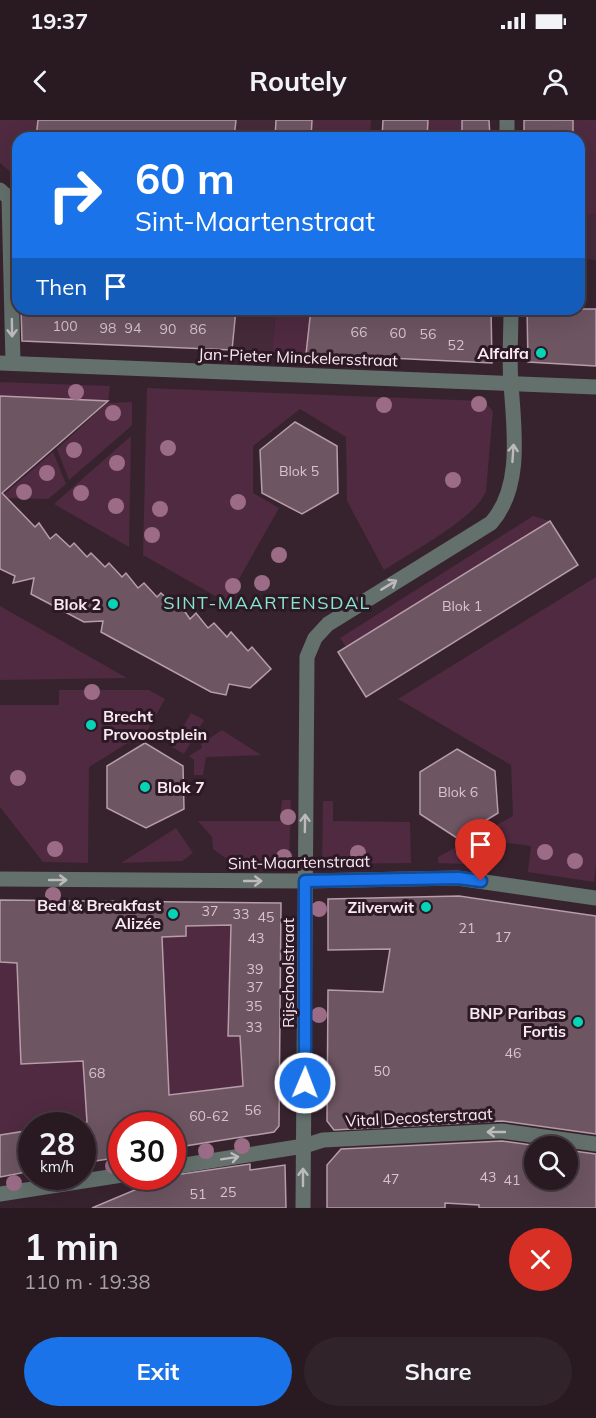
<!DOCTYPE html>
<meta charset="utf-8">
<style>
:root{--surface:#291a22;--page:#31232a;--text:#f1f3f6;--muted:#a5a1a5;--line:#453840;--accent:#1a73e8}
body{margin:0;font-family:Mulish,sans-serif;background:var(--page);color:var(--text);height:100vh;display:flex;flex-direction:column;font-size:22px;white-space:nowrap}
*{box-sizing:border-box;margin:0}
p{font-size:20px;color:var(--muted)}
.icon{flex:none;width:33px;height:33px;fill:none;stroke:currentColor;stroke-width:2;stroke-linecap:round;stroke-linejoin:round}
.map{position:relative;height:1088px;overflow:hidden}
.sheet{display:flex;flex-direction:column;background:var(--surface);flex:1}
.sheet>*{flex:none}
.guide{position:absolute;left:12px;top:12px;width:573px;height:183px;border-radius:18px;box-shadow:0 6px 24px #0002,0 0 0 2px var(--line);background:#1a73e8;color:#fff;overflow:hidden}
.fabs{position:absolute;left:524px;top:1016px;display:grid;gap:12px}
.fabs a{display:grid;place-items:center;width:54px;height:54px;border-radius:50%;background:var(--surface);box-shadow:0 6px 24px #0002,0 0 0 2px var(--line);font-size:30px}
.speed{position:absolute;left:18px;top:992px;display:flex;gap:12px;font-size:30px;font-weight:700;text-align:center}
.speed>*{display:grid;place-content:center;width:78px;height:78px;border-radius:50%;background:var(--surface);box-shadow:0 6px 24px #0002,0 0 0 2px var(--line);line-height:1}
.speed small{font-size:15px;font-weight:400}
.speed .limit{border:9px solid #d22;background:#fff;color:#111}
.pin{position:absolute;display:grid;place-items:center;width:51px;height:51px;color:#fff;margin:-62px -26px;border-radius:50% 50% 50% 0;rotate:-45deg;box-shadow:0 0 6px #0007}
.pin .icon{rotate:45deg}
.me{position:absolute;width:66px;margin:-33px;rotate:1deg;stroke-linejoin:round;filter:drop-shadow(0 0 4px #0008)}
.turn{display:flex;align-items:center;gap:21px;height:126px;padding:0 24px;font-size:27px}
.turn .icon{width:78px;height:78px;stroke-width:2.5}
.turn b{display:block;font-size:42px;line-height:51px}
.then{display:flex;align-items:center;height:57px;padding:0 24px;background:#0003;gap:12px;font-size:22px}
.round{display:grid;place-items:center;flex:none;width:63px;height:63px;border-radius:32px;background:var(--page)}
.overview{display:flex;align-items:center;justify-content:space-between;height:102px;padding:0 24px}
h1{font-size:36px;font-weight:700;line-height:45px}
.primary-button{display:flex;gap:12px;margin-top:auto;padding:12px 24px}
.primary-button a{flex:1;height:69px;border-radius:36px;background:var(--accent);color:#fff;font-size:24px;font-weight:700;line-height:69px;text-align:center}
.primary-button a+a{background:var(--page);color:var(--text)}
.status{display:flex;justify-content:space-between;align-items:center;height:42px;padding:0 30px;background:var(--surface);direction:ltr}
.status svg{height:16px;fill:currentColor}
header{display:flex;justify-content:space-between;align-items:center;height:78px;padding:0 24px;background:var(--surface);font-size:27px;font-weight:700}
.map>svg:first-child{display:block}
</style>
<div class="status"><b>19:37</b><svg viewBox="0 0 49 12"><path d="M0 12V9h3v3zM5 12V6h3v6zM10 12V3h3v9zM15 12V0h3v12zM26 1h20v11H26zM47 4h2v5h-2z"/></svg></div>
<header><svg class="icon" aria-label="back" viewBox="0 0 24 24"><path d="M15 5l-7 7 7 7"/></svg>Routely<svg class="icon" aria-label="person" viewBox="0 0 24 24"><circle cx="12" cy="8" r="4"/><path d="M4 21q1-7 8-7t8 7"/></svg></header>
<div class="map">
<svg width="596" height="1088" viewBox="0 0 596 1088">
<rect width="100%" height="100%" fill="#37232e"/>
<g fill="#452a39">
<polygon points="38,0 276,0 275,18 36,18"/>
<polygon points="596,0 596,140 579,138 579,18"/>
<polygon points="236,189 276,189 272,232 232,230"/>
</g>
<g fill="#4f2a40">
<polygon points="0,0 38,0 36,18 18,18 18,58 0,43"/>
<polygon points="312,0 371,0 370,18 311,18"/>
<polygon points="428,0 462,0 462,18 427,18"/>
<polygon points="573,0 596,0 596,94 579,93 579,18 573,18"/>
<polygon points="276,189 311,189 306,234 272,232"/>
<polygon points="0,262 110,266 108,281 0,276"/>
<path d="M147,268L483,281L493,291L486,371C478,397 408,434 384,450L347,381L346,317L300,289L253,326V373L279,388L226,482L143,435Z"/>
<polygon points="132,282 132,305 129,308 69,360 57,329 107,283"/>
<polygon points="131,316 129,427 54,384"/>
<polygon points="53,332 66,364 48,379 0,378"/>
<polygon points="533,396 550,401 346,527 340,518"/>
<polygon points="596,457 596,746 594,762 528,752 531,726 494,721 490,745 438,743 438,737 513,696 511,645 398,579"/>
<polygon points="0,486 127,558 0,560"/>
<polygon points="59,570 149,570 165,579 147,611 89,647 88,743 43,742 0,687 0,585 59,585"/>
<polygon points="191,593 204,600 184,634 172,627"/>
<polygon points="222,610 261,635 206,637 203,655 194,655 194,640 189,636 202,628 201,624"/>
<polygon points="282,680 291,680 289,745 228,740 213,729 212,717 198,701 280,701"/>
<polygon points="323,681 333,681 333,701 410,702 411,743 322,744"/>
<polygon points="176,708 193,733 182,741 121,743"/>
<polygon points="231,805 228,915 241,916 243,967 169,975 162,817 186,816 186,806"/>
<polygon points="0,842 17,843 21,944 83,940 87,1002 32,1005 31,1010 0,1015"/>
</g>
<g fill="#6d5562" stroke="#b79caa" stroke-width="1.5" fill-rule="evenodd">
<polygon points="38,0 236,0 234,18 36,18"/>
<polygon points="276,0 312,0 311,18 275,18"/>
<polygon points="383,0 428,0 427,18 382,18"/>
<polygon points="462,0 489,0 490,18 462,18"/>
<rect x="524" y="0" width="49" height="18"/>
<polygon points="21,189 236,189 232,230 22,221"/>
<polygon points="311,189 491,189 492,243 306,234"/>
<polygon points="527,189 596,189 596,246 528,242"/>
<polygon points="0,276 108,281 2,373 35,407 39,403 50,419 56,414 70,427 74,423 87,437 91,433 105,447 109,443 122,457 126,453 138,468 144,463 157,477 161,473 175,486 179,483 190,499 196,493 208,508 214,503 227,517 231,512 248,531 252,527 271,549 250,568 229,564 226,575 211,572 101,512 103,501 84,502 31,474 34,458 13,463 15,456 0,449"/>
<polygon points="295,302 337,326 338,373 302,394 262,373 260,330"/>
<polygon points="550,401 578,445 366,577 338,532"/>
<polygon points="145,623 183,646 184,689 146,708 107,688 107,646"/>
<polygon points="457,629 495,651 498,693 457,718 420,694 420,652"/>
<polygon points="459,776 596,796 596,1014 502,1001 334,1010 327,1001 328,870 383,872 390,829 328,830 328,779"/>
<path d="M0,780L281,783L279,1006L274,1012L172,1028V1005H122V1037L82,1043V1003L87,1002L83,941L21,944L17,843L0,842ZM231,805L228,916H240L243,966L169,975L162,817L186,816V806Z"/>
<polygon points="32,1010 32,1051 0,1057 0,1015"/>
<polygon points="502,1021 539,1026 534,1026 534,1059 567,1059 567,1030 596,1034 596,1088 479,1088 479,1085 445,1083 445,1088 327,1088 327,1045 341,1029"/>
<polygon points="250,1044 250,1050 285,1045 286,1088 92,1088 168,1056"/>
</g>
<g fill="none" stroke-linecap="round" stroke-linejoin="round">
<g stroke="#63706c" stroke-width="15">
<polyline points="507,0 507,18"/>
<polyline points="0,70 9,78 13,242"/>
<polyline points="0,243 596,267"/>
<polyline points="0,759 305,761 457,758 596,778"/>
<polyline points="172,1047 304,1026 323,1020 502,1011 596,1024"/>
<polyline points="0,1074 122,1055"/>
<path d="M303,1088L307,537L315,518L328,504L491,403C523,367 514,309 511,264C509,239 511,214 511,189"/>
</g>
</g>
<g fill="#9c6c87">
<circle cx="76" cy="272" r="8"/>
<circle cx="479" cy="284" r="8"/>
<circle cx="384" cy="285" r="8"/>
<circle cx="113" cy="293" r="8"/>
<circle cx="168" cy="328" r="8"/>
<circle cx="74" cy="330" r="8"/>
<circle cx="117" cy="343" r="8"/>
<circle cx="47" cy="353" r="8"/>
<circle cx="453" cy="360" r="8"/>
<circle cx="24" cy="372" r="8"/>
<circle cx="81" cy="373" r="8"/>
<circle cx="238" cy="382" r="8"/>
<circle cx="116" cy="386" r="8"/>
<circle cx="160" cy="389" r="8"/>
<circle cx="152" cy="415" r="8"/>
<circle cx="279" cy="435" r="8"/>
<circle cx="262" cy="463" r="8"/>
<circle cx="233" cy="466" r="8"/>
<circle cx="92" cy="572" r="8"/>
<circle cx="18" cy="658" r="8"/>
<circle cx="288" cy="697" r="8"/>
<circle cx="55" cy="729" r="8"/>
<circle cx="464" cy="732" r="8"/>
<circle cx="545" cy="732" r="8"/>
<circle cx="358" cy="733" r="8"/>
<circle cx="284" cy="737" r="8"/>
<circle cx="575" cy="741" r="8"/>
<circle cx="53" cy="775" r="8"/>
<circle cx="319" cy="789" r="8"/>
<circle cx="319" cy="895" r="8"/>
<circle cx="242" cy="1026" r="8"/>
<circle cx="206" cy="1031" r="8"/>
<circle cx="113" cy="1046" r="8"/>
<circle cx="14" cy="1063" r="8"/>
</g>
<defs><path id="oneway-shaft" d="M-6 0H5M1.5-3L5.5 0L1.5 3" fill="none" stroke-width="1.6" stroke-linecap="round" stroke-linejoin="round" transform="scale(1.5)"/></defs>
<g stroke="#bdb9bc">
<use href="#oneway-shaft" transform="translate(12 208) rotate(89)"/>
<use href="#oneway-shaft" transform="translate(513 333) rotate(-86)"/>
<use href="#oneway-shaft" transform="translate(389 465) rotate(-31)"/>
<use href="#oneway-shaft" transform="translate(305 703) rotate(-89)"/>
<use href="#oneway-shaft" transform="translate(58 760)"/>
<use href="#oneway-shaft" transform="translate(253 761)"/>
<use href="#oneway-shaft" transform="translate(496 1012) rotate(180)"/>
<use href="#oneway-shaft" transform="translate(230 1038) rotate(-9)"/>
<use href="#oneway-shaft" transform="translate(303 1057) rotate(-90)"/>
</g>
<g fill="none" stroke-linecap="round" stroke-linejoin="round">
<defs>
<polyline id="route" points="305,963 305,761 458,758 481,761"/>
</defs>
<use href="#route" stroke="#114b97" stroke-width="15"/>
<use href="#route" stroke="#1a73e8" stroke-width="10"/>
</g>
<g fill="#05d5b6" stroke="#2d1925" stroke-width="2">
<circle cx="541" cy="233" r="6"/>
<circle cx="113" cy="484" r="6"/>
<circle cx="91" cy="605" r="6"/>
<circle cx="145" cy="667" r="6"/>
<circle cx="426" cy="787" r="6"/>
<circle cx="173" cy="794" r="6"/>
<circle cx="578" cy="902" r="6"/>
</g>
<g text-anchor="middle" stroke-width="6" stroke-linejoin="round" paint-order="stroke">
<g font-size="14" fill="#d6c5ce">
<text x="65" y="211">100</text>
<text x="108" y="213">98</text>
<text x="133" y="213">94</text>
<text x="168" y="214">90</text>
<text x="198" y="214">86</text>
<text x="359" y="217">66</text>
<text x="398" y="218">60</text>
<text x="428" y="219">56</text>
<text x="456" y="230">52</text>
<text x="299" y="356">Blok 5</text>
<text x="462" y="491">Blok 1</text>
<text x="458" y="677">Blok 6</text>
<text x="210" y="796">37</text>
<text x="241" y="799">33</text>
<text x="266" y="802">45</text>
<text x="467" y="813">21</text>
<text x="503" y="822">17</text>
<text x="256" y="823">43</text>
<text x="255" y="854">39</text>
<text x="255" y="872">37</text>
<text x="254" y="891">35</text>
<text x="254" y="912">33</text>
<text x="513" y="938">46</text>
<text x="382" y="956">50</text>
<text x="97" y="958">68</text>
<text x="253" y="995">56</text>
<text x="209" y="1001">60-62</text>
<text x="488" y="1062">43</text>
<text x="391" y="1064">47</text>
<text x="512" y="1065">41</text>
<text x="228" y="1077">25</text>
<text x="198" y="1079">51</text>
</g>
<g font-size="16" font-weight="bold" fill="#f9eaf2" stroke="#2d1925" text-anchor="end">
<text x="529" y="239">Alfalfa</text>
<text x="101" y="490">Blok 2</text>
<text x="103" y="602" text-anchor="start">Brecht<tspan x="103" dy="18">Provoostplein</tspan></text>
<text x="157" y="673" text-anchor="start">Blok 7</text>
<text x="161" y="791">Bed &amp; Breakfast<tspan x="161" dy="18">Alizée</tspan></text>
<text x="414" y="793">Zilverwit</text>
<text x="566" y="899">BNP Paribas<tspan x="566" dy="18">Fortis</tspan></text>
</g>
<g font-size="16" fill="#f9eaf2" stroke="#2d1925">
<text transform="translate(298 237) rotate(2)" y="6">Jan-Pieter Minckelersstraat</text>
<text transform="translate(299 742) rotate(-1)" y="6">Sint-Maartenstraat</text>
<text transform="translate(288 853) rotate(-90)" y="6">Rijschoolstraat</text>
<text transform="translate(419 997) rotate(-3)" y="6">Vital Decosterstraat</text>
</g>
<g font-size="18" letter-spacing="1.5" fill="#84e8d1" stroke="#2d1925">
<text x="267" y="489">SINT-MAARTENSDAL</text>
</g>
</g>
</svg>
<div class="fabs">
<a><svg class="icon" aria-label="search" viewBox="0 0 24 24"><circle cx="10" cy="10" r="6"/><path d="M15 15l6 6"/></svg></a>
</div>
<div class="speed"><div>28<small>km/h</small></div><div class="limit">30</div></div>
<div class="pin" style="left:481px;top:761px;background:#d93025"><svg class="icon" aria-label="arrive" viewBox="0 0 24 24"><path d="M6 21V4h12l-3 4 3 4H6"/></svg></div>
<svg class="me" style="left:305px;top:963px" viewBox="-20 -20 40 40"><circle r="17" fill="#1a73e8" stroke="#fff" stroke-width="3"/><path d="M0-11L8 9 0 5-8 9z" fill="#fff"/></svg>
<div class="guide">
<div class="turn"><svg class="icon" aria-label="right" viewBox="0 0 24 24"><path d="M7 20v-9h11M14 6l5 5-5 5"/></svg><div><b>60 m</b>Sint-Maartenstraat</div></div>
<div class="then">Then<svg class="icon" aria-label="arrive" viewBox="0 0 24 24"><path d="M6 21V4h12l-3 4 3 4H6"/></svg></div>
</div>
</div>
<section class="sheet">
<div class="overview"><div><h1>1 min</h1><p>110 m · 19:38</p></div><a class="round" style="background:#d93025;color:#fff"><svg class="icon" aria-label="close" viewBox="0 0 24 24"><path d="M6 6l12 12M18 6L6 18"/></svg></a></div>
<div class="primary-button"><a>Exit</a><a>Share</a></div>
</section>
